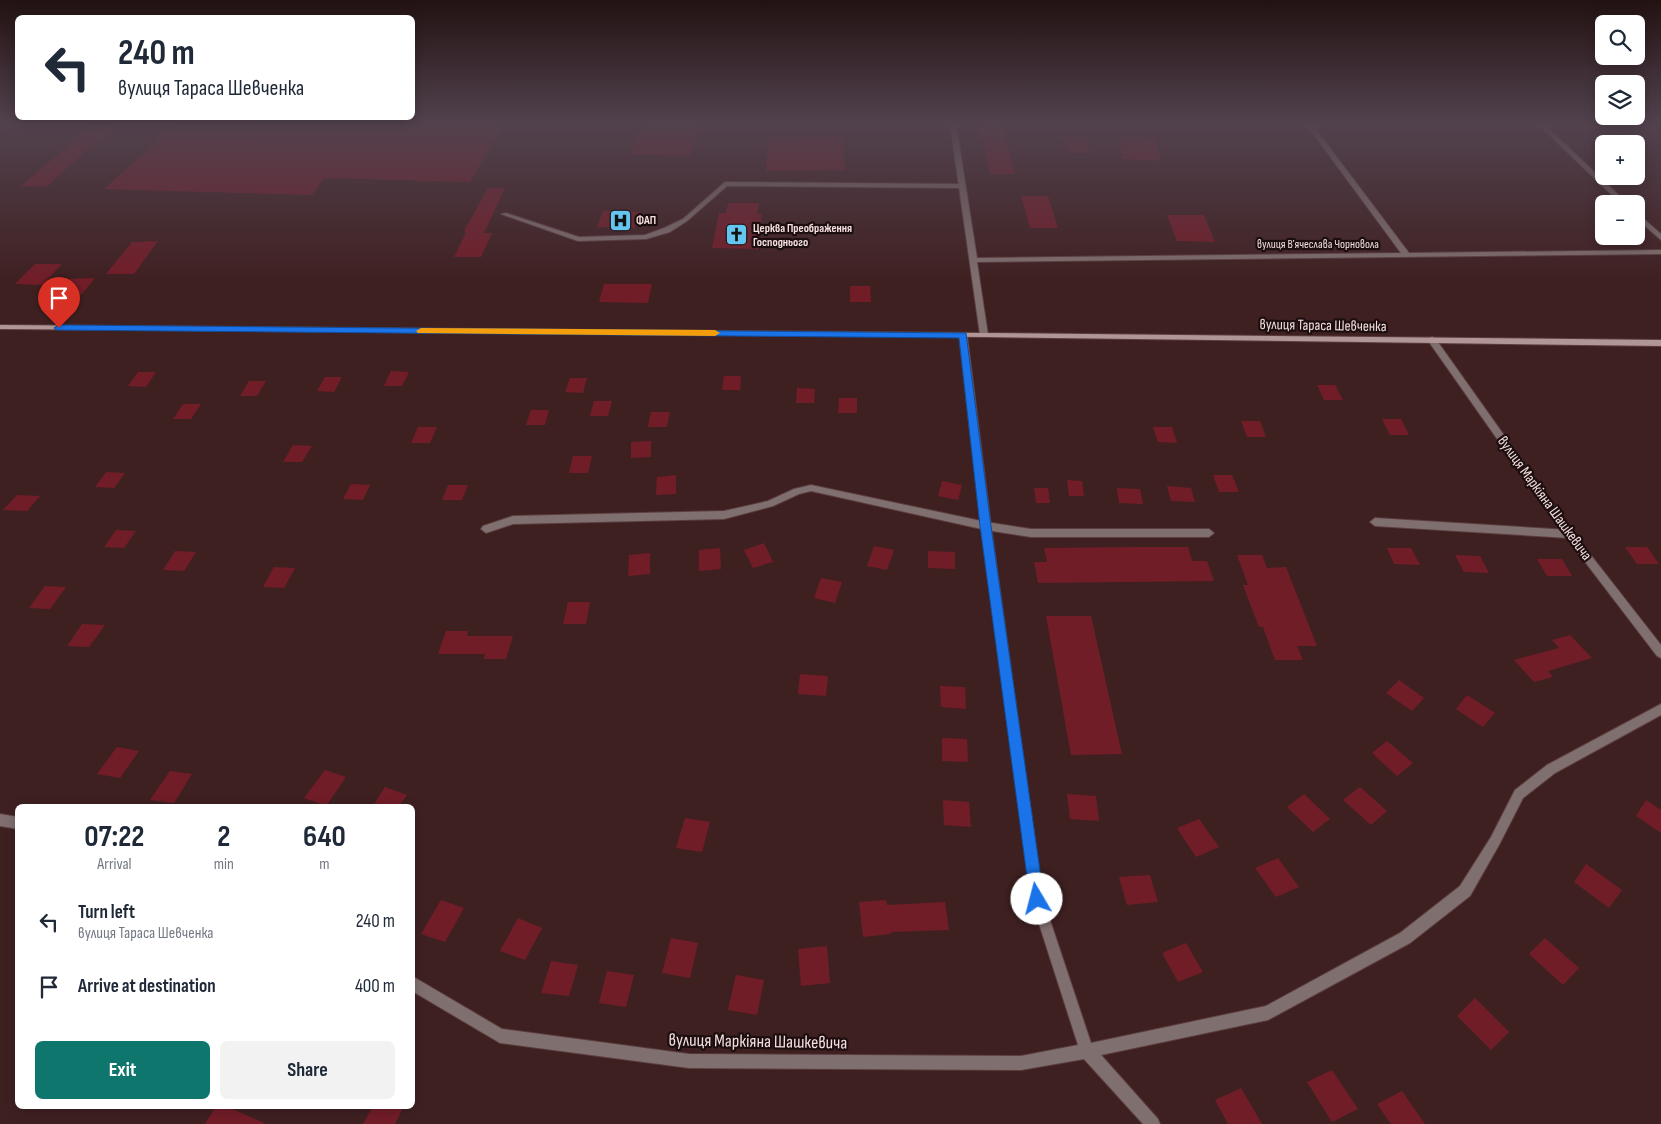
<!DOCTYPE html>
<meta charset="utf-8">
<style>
:root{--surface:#fff;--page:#f2f2f3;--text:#1f2937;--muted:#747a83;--accent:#0f766e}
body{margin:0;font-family:"Sofia Sans Condensed",sans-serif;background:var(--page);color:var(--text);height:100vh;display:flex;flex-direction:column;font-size:19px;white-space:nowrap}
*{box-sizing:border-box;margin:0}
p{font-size:16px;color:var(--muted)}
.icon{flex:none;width:28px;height:28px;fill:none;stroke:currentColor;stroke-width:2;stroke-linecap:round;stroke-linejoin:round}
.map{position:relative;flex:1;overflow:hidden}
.side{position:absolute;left:15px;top:804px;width:400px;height:305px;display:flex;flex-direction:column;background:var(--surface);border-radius:8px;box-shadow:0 2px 12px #0003}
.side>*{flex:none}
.hud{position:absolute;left:15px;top:15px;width:400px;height:105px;border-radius:8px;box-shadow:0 2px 12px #0003;background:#fff;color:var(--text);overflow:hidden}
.buttons{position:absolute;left:1595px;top:15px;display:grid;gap:10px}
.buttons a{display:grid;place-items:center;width:50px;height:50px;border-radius:8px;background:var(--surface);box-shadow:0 2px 12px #0003;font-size:25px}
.pin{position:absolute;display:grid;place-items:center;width:42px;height:42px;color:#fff;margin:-51px -21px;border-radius:50% 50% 50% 0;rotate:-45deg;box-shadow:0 0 5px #0007}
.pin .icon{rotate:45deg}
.me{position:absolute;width:55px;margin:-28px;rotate:352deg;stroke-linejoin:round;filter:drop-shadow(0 0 4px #0008)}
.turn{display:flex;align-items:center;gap:18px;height:105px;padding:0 20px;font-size:22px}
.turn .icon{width:65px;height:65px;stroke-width:2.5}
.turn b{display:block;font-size:35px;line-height:42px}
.eta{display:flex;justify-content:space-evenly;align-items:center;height:85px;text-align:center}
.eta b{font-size:30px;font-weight:700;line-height:35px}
.cta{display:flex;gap:10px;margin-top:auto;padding:10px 20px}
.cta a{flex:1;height:58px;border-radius:8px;background:var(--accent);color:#fff;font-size:20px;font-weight:700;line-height:58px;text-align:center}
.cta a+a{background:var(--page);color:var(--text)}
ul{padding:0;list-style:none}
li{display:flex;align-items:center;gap:15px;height:65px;padding:0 20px}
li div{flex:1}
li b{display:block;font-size:19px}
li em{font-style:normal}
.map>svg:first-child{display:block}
</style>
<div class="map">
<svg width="1661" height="1124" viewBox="0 0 1661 1124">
<rect width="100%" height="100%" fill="#3f2021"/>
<g fill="#711d28">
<polygon points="93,124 117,124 46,187 21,186"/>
<polygon points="176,124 504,124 470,182 324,178 312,195 104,189"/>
<polygon points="979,124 1002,124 1015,174 990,174"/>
<polygon points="641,126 699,127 691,156 631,154"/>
<polygon points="842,136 845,170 766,171 768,137"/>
<polygon points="1062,136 1085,136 1091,153 1068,153"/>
<polygon points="1118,137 1155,139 1161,161 1122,159"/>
<polygon points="488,188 505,188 484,233 492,233 481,257 454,257 466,232 464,231"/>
<polygon points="1021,196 1048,196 1058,228 1030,228"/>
<polygon points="728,203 759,203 757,214 762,214 758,249 712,248 719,213 726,213"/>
<polygon points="603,211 640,212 635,228 597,227"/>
<polygon points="1167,215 1204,215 1215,242 1177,241"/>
<polygon points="158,241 134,274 106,274 132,242"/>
<polygon points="35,264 62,264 42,285 15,284"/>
<polygon points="95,278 81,295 50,295 64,279"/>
<polygon points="604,284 652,284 648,303 599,302"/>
<polygon points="850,286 870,286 871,302 850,302"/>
<polygon points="391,371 409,372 402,386 384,386"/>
<polygon points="138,372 156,372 146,387 128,386"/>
<polygon points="724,376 741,376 740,390 722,390"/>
<polygon points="325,377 342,377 334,392 317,391"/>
<polygon points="570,378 587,378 583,393 565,392"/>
<polygon points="249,381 266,381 257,396 240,396"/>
<polygon points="1317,385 1335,385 1343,400 1324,400"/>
<polygon points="797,388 815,389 814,403 796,403"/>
<polygon points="839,398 857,398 857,413 838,413"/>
<polygon points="594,401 612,401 608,416 590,416"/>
<polygon points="183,404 201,404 191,419 173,419"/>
<polygon points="531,410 549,410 545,425 526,425"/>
<polygon points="651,412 670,412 667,427 648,427"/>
<polygon points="1382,419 1401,419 1409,435 1390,435"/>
<polygon points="1241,421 1260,421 1266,437 1247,437"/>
<polygon points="418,427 437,427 430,443 411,443"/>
<polygon points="1153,427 1172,427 1177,443 1158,442"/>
<polygon points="651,441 651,457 631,458 631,442"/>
<polygon points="293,445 312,446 302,462 283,462"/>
<polygon points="573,456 592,456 588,473 569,473"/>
<polygon points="106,472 125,473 114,488 95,487"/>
<polygon points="676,475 676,494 656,495 657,477"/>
<polygon points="1213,475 1232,475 1239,492 1219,492"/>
<polygon points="1067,480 1082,481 1084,496 1069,496"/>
<polygon points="942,481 962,485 958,500 938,496"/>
<polygon points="351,484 370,485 363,500 343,499"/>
<polygon points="448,485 468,485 462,500 442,500"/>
<polygon points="1167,486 1191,488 1195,502 1171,501"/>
<polygon points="1034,488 1048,488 1050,503 1036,503"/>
<polygon points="1117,488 1140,489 1143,504 1119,503"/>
<polygon points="17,495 40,496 27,511 3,510"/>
<polygon points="116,530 136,531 124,548 104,547"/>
<polygon points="764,543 773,562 753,568 744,550"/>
<polygon points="874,546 894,550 887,570 867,566"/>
<polygon points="1133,547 1188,547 1192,561 1207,561 1214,581 1038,583 1034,562 1047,562 1044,548"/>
<polygon points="1625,547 1647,547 1659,564 1637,564"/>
<polygon points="720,548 721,569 699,571 699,550"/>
<polygon points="1387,548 1411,548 1420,565 1394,564"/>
<polygon points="175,551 196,552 184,571 163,570"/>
<polygon points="928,551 955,552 955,569 928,568"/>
<polygon points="650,553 650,574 628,576 629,555"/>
<polygon points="1237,555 1262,555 1267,568 1286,567 1317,646 1297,646 1303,660 1275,660 1263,627 1259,627 1243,585 1248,585"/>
<polygon points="1455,555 1480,556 1489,573 1464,572"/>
<polygon points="1537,559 1562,559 1572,576 1547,576"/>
<polygon points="274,567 295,568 284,588 263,587"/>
<polygon points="821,578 842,582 835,603 814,598"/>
<polygon points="45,586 66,587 50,609 29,608"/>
<polygon points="568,602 590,602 586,624 563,624"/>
<polygon points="1046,616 1091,616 1122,754 1071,755"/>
<polygon points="82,624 105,625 89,647 67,646"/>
<polygon points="446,631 468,631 467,636 513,636 506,659 484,659 485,654 438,654"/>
<polygon points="1570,635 1592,658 1548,671 1553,677 1534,682 1514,660 1559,648 1552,640"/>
<polygon points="800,674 828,676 826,696 798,694"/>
<polygon points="1399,680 1424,698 1412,711 1386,693"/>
<polygon points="940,686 965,687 966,709 941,707"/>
<polygon points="1467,695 1495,713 1483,727 1456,709"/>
<polygon points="942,738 967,739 968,762 942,761"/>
<polygon points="1387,741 1413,763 1397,776 1372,753"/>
<polygon points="117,747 139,751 120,778 97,774"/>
<polygon points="325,770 346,777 326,806 304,798"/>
<polygon points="170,771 192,774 174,803 150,800"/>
<polygon points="385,787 407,795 399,806 373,806"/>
<polygon points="1360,787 1387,811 1371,825 1343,800"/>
<polygon points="1067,794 1096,796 1099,821 1070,819"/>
<polygon points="1304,794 1330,819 1313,832 1287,807"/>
<polygon points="943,800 969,802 971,827 944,825"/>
<polygon points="1646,800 1661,810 1661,833 1636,816"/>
<polygon points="685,818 710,822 702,852 676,848"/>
<polygon points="1199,819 1219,847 1196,857 1177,828"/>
<polygon points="1278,858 1299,887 1276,897 1255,868"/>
<polygon points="1586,864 1622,890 1609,908 1574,882"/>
<polygon points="1150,875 1158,902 1127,905 1119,877"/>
<polygon points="441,900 464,908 445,942 421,934"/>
<polygon points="886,900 887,905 945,902 949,930 891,932 891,934 863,937 859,902"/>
<polygon points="518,918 542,928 525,960 500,951"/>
<polygon points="671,938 698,943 690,978 662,973"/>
<polygon points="1545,938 1579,968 1563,985 1529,954"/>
<polygon points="1186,943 1203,972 1178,982 1162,953"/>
<polygon points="827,946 830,983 801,986 798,949"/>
<polygon points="551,961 578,965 569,996 541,993"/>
<polygon points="607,971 634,975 626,1007 599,1003"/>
<polygon points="736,975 764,980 757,1015 728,1010"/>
<polygon points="1475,998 1509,1032 1491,1050 1457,1016"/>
<polygon points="1332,1070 1358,1109 1332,1122 1307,1082"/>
<polygon points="1241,1088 1262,1124 1228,1124 1215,1100"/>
<polygon points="1402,1091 1425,1124 1391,1124 1377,1104"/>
<polygon points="216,1106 226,1106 266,1124 205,1124"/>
<polygon points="373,1106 404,1106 395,1124 363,1124"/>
</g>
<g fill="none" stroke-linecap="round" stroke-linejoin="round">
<defs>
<g id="lane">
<polygon points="725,182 961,184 964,186 961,188 727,186 687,221 670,232 646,239 578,241 501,214 506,213 579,237 645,235 664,228 683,219"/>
<polygon points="811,485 986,522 1031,529 1209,529 1214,533 1209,537 1031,537 986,530 811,491 799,494 773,506 724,519 513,524 486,533 481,529 483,526 513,516 724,511 768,501 794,489"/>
<polygon points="1375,518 1569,530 1574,534 1569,538 1375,526 1370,522"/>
</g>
<g id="street">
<polygon points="950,124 956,124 977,258 1401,253 1306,124 1312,124 1409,253 1661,250 1661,254 977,262 988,335 984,337 980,335"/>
<polygon points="1538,124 1544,124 1628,204 1621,204"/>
<polygon points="1636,212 1661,234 1661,240 1636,218"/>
<polygon points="960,333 966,333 967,335 991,526 1043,899 1091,1043 1266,1006 1400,933 1460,886 1491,837 1515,790 1547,765 1661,704 1661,715 1555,773 1523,798 1499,845 1470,896 1410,943 1268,1020 1101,1055 1158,1119 1160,1124 1143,1124 1084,1059 1021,1070 689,1068 500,1043 412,991 412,976 502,1029 689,1054 1021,1056 1078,1045 1031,899 981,526 959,335"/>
<polygon points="1432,337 1435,338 1572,531 1661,645 1661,658 1657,656 1566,537 1429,342 1429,338"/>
<polygon points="0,814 18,817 18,829 0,826"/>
</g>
<polygon id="secondary" points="0,325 984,333 1661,340 1661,346 984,337 0,329"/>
</defs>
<use href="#lane" stroke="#5c3e3f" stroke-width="2"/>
<use href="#street" stroke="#5c3e3f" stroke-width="2"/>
<use href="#secondary" stroke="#5c3e3f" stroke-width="2"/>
<use href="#lane" fill="#806f6f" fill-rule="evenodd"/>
<use href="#street" fill="#806f6f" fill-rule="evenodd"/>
<use href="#secondary" fill="#b19696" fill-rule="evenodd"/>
</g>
<linearGradient id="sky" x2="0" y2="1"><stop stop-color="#231212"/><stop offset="0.44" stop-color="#52424e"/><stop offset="1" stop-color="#52424e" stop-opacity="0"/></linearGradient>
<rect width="1661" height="281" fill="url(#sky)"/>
<polygon fill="#1a73e8" stroke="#114b97" points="59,325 966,333 991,526 1044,899 1042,904 1037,906 1032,904 1030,899 980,526 959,338 56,330 54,328"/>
<polygon fill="#f59e0b" points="421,328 715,330 720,333 715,336 418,333 416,331"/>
<defs>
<symbol id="hospital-square" viewBox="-11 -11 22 22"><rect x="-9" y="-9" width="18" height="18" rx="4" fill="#64c5ee" stroke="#1c0e0f"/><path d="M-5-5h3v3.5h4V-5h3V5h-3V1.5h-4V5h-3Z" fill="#111"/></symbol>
<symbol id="church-square" viewBox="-11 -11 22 22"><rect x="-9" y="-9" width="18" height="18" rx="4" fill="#64c5ee" stroke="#1c0e0f"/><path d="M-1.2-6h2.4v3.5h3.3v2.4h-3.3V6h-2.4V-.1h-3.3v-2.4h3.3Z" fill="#111"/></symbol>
</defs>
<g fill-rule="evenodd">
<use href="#hospital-square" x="608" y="208" width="25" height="25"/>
<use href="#church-square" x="724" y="222" width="25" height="25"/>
</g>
<g text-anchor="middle" stroke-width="4.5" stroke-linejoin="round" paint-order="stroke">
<g font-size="12" font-weight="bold" fill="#f4dede" stroke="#1c0e0f" text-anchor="start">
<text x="636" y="224">ФАП</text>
<text x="753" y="232">Церква Преображення<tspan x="753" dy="14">Господнього</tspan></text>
</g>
<g font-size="12" fill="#f4dede" stroke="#1c0e0f">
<text x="1318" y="248">вулиця Вʼячеслава Чорновола</text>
</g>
<g font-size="15" fill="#f4dede" stroke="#1c0e0f">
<text transform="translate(1323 325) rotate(1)" y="5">вулиця Тараса Шевченка</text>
<text transform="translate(1545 498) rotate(54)" y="5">вулиця Маркіяна Шашкевича</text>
</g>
<g font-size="18" fill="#f4dede" stroke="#1c0e0f">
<text transform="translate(758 1041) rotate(1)" y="6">вулиця Маркіяна Шашкевича</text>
</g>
</g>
</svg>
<div class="buttons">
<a><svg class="icon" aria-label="search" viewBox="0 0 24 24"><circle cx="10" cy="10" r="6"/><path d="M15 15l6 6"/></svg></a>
<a><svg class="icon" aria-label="layers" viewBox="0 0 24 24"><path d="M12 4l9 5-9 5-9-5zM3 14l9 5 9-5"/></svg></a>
<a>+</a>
<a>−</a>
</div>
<div class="pin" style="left:59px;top:328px;background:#d93025"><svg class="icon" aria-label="arrive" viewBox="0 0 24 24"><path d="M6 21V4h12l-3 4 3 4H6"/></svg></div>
<svg class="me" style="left:1037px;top:899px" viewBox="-20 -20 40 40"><circle r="19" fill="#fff"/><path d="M0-13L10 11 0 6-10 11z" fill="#1a73e8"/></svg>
<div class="hud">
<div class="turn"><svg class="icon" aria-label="left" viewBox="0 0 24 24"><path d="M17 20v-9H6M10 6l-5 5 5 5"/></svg><div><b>240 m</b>вулиця Тараса Шевченка</div></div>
</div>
<section class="side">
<div class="eta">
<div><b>07:22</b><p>Arrival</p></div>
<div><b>2</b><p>min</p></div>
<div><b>640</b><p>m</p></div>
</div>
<ul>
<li><svg class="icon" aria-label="left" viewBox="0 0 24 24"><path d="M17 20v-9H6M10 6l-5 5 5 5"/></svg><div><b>Turn left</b><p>вулиця Тараса Шевченка</p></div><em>240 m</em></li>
<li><svg class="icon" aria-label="arrive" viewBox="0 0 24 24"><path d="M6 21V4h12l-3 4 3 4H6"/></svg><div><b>Arrive at destination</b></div><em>400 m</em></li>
</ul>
<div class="cta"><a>Exit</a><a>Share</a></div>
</section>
</div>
